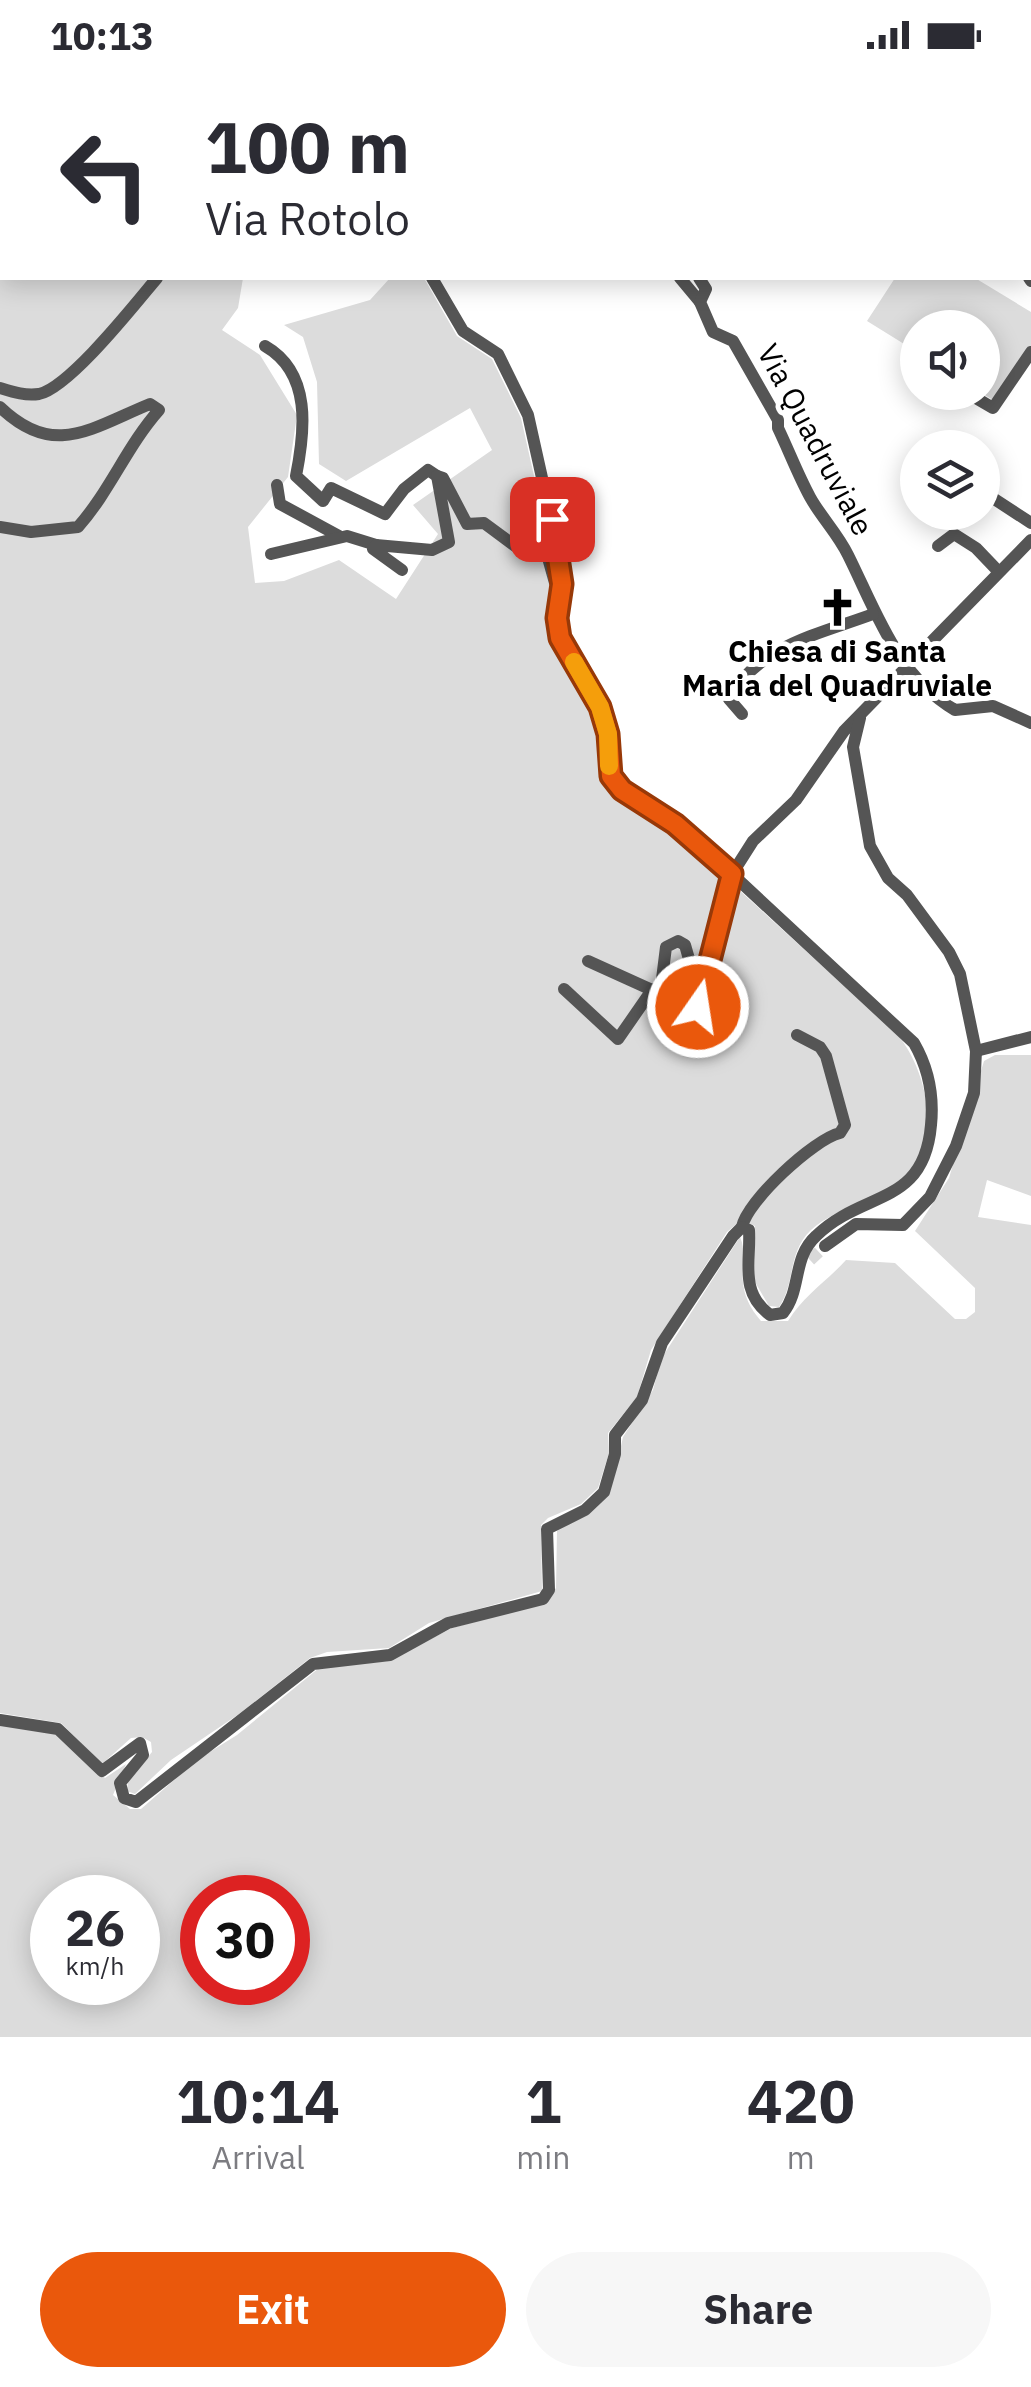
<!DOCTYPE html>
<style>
:root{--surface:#fff;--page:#f7f7f7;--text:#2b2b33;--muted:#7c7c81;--accent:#ea580c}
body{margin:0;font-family:"IBM Plex Sans",sans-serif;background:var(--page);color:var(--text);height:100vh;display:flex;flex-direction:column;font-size:38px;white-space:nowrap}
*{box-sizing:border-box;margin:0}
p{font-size:32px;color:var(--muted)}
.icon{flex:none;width:55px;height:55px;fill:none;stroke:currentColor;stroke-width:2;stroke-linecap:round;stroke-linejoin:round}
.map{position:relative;height:1967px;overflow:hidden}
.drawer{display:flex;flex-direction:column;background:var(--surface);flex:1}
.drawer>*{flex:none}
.top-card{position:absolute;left:0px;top:0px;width:1032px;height:210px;box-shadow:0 5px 25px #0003;background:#fff;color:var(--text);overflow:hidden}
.tools{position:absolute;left:900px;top:240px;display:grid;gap:20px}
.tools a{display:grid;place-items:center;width:100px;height:100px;border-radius:50%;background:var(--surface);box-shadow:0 5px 25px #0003;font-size:50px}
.speed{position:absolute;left:30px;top:1805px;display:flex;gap:20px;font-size:50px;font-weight:700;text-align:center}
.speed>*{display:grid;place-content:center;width:130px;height:130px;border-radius:50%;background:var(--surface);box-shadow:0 5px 25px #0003;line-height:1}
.speed small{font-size:25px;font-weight:400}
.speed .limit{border:15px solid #d22;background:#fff;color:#111}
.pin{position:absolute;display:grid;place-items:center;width:85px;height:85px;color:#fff;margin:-42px;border-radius:20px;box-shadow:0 5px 15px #0006}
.me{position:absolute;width:110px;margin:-55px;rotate:13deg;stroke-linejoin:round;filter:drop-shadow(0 0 8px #0008)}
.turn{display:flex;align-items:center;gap:35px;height:210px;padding:0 40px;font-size:45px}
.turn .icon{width:130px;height:130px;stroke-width:2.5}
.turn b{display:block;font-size:70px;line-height:85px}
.eta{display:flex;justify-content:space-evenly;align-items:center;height:170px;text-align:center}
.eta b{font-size:60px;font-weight:700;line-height:70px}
.primary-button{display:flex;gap:20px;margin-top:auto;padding:20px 40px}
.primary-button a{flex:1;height:115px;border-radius:60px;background:var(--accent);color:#fff;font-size:40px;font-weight:700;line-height:115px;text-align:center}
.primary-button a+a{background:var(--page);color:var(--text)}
.status{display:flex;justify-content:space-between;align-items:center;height:70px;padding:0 50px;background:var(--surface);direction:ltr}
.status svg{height:28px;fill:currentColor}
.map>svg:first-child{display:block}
</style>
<div class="status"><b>10:13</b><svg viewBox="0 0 49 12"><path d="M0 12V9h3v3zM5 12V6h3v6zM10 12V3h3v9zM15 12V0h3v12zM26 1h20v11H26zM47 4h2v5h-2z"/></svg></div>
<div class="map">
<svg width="1031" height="1967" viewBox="0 0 1031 1967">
<rect width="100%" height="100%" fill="#fff"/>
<g fill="#dcdcdc" fill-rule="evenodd">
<path d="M0,0L63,2H2V208H243L238,238L222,260L260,285L297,345L288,407L248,457L255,513L284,511L339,490L396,529L438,464L413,435L492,380L470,338L346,411L319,394L317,312L303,267L284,255L370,230L390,208H424L457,266L492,289L521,348L550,477L555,514L550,547L553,571L593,640L601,665L604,709L617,726L671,760L727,809L897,964C926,998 944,1071 906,1107C880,1131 839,1135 811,1160C787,1183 796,1212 779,1237L769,1236L755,1212V1156L741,1150L727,1162L651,1280L637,1327L608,1363L609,1383L598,1418L581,1434L548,1448L541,1455L542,1521L429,1553L389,1578L327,1582L310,1588L239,1644L171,1690L135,1724L127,1721L128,1711L152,1682L151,1672L142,1667L131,1668L102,1694L61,1653L0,1643Z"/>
<polygon points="895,208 975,208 1031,242 1031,276 996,332 982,323 982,258 918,258 917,282 867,251"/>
<path d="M995,985H1031V1126L987,1110L978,1147L1031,1155V1967H0V1655L55,1663L105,1708L126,1694L113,1725L130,1739H141L197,1690L237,1665L319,1598L388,1591L452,1558L544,1533L556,1518L557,1461L614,1408L623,1367L653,1320L661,1289L740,1167C751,1191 729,1214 761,1251H788C804,1225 825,1213 846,1190L895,1193L955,1249H966L975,1242V1218L915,1161L949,1108L984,991ZM52,1828H138V1912H52ZM202,1828H288V1912H202Z"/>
</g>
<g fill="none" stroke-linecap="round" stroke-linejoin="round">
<polyline stroke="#d9d9d9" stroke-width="12" stroke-dasharray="12 6" stroke-linecap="butt" points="810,1190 825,1176"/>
<g stroke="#555" stroke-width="12">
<polyline points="194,0 194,2"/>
<polyline points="896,0 897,2"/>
<polyline points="680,208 700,232"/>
<path d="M699,208L706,219L700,232L713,262L733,271L778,350V358C789,381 798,405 810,427C821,447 838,464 848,485C876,541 897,606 955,640L993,636L1031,653"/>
<polyline points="1029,208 1031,211"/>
<path d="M265,276C312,303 305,361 296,406L323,431L331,418L385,444L404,419L428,400L437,406"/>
<path d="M0,318C13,322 25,326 39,324C70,317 135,234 157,208"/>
<polyline points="969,324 993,338 1031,282"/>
<path d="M0,337C54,389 91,358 150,334L159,340C127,376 110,421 78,457L31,462L0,457"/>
<polyline points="982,398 984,399"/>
<polyline points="277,415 280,434 339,466"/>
<polyline points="982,421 1031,453"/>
<polyline points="938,476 954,464 976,478 998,501"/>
<polyline points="271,484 347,466 376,475"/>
<polyline points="402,500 373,479 376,475 432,480 449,472 437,406 443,408 467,454 484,453 515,476 529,474 548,488 555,513"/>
<path d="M742,644L729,629C757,576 820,564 873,544"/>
<polyline points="588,891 652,920"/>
<polyline points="564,919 618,969 652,920 661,917 666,877 678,871 685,875 689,889 686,938 694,942 732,804 753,771 796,730 844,661 1031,470"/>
<polyline points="976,981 1031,967"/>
<path d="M742,1157C747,1131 814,1069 840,1063L845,1055L826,986L820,977L797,965"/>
<polyline points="825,1176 856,1154 903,1155 930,1127 956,1076 974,1023 976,981 960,904 949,882 907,825 888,808 870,776 853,677 860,648"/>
<path d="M0,1650L58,1659L102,1701L140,1673L143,1685L120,1713L124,1728L136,1732L313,1594L390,1585L448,1553L543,1529L549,1520L547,1459L585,1440L604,1422L615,1384V1365L642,1330L662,1273L733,1166L742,1157L749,1160C751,1192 739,1222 770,1245L783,1243C802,1219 792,1188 816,1166C863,1120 924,1137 931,1055C934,1025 929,999 914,973L732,804L675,754L622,720L611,706L608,664L600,637L560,569L557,547L562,514L557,475L528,345L498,284L463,261L432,208"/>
</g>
</g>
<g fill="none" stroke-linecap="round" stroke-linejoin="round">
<defs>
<polyline id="route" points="552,449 562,514 557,548 560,568 600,637 608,664 611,706 622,720 675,754 732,804 698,937"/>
</defs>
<use href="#route" stroke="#983908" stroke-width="25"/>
<use href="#route" stroke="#ea580c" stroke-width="18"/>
<polyline stroke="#f59e0b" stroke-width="18" points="574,592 600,637 608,664 609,696"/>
</g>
<defs>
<symbol id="church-bare" viewBox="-9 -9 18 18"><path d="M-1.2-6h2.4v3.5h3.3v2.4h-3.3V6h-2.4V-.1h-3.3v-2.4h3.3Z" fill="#000" stroke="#fff" stroke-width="2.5" paint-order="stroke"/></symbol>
</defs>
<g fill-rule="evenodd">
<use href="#church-bare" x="810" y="510" width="55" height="55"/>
</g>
<g text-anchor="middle" stroke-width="10" stroke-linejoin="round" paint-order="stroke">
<g font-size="30" fill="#000" stroke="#fff">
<text transform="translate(815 370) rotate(62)" y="10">Via Quadruviale</text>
</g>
<g font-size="30" font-weight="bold" fill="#000" stroke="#fff">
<text x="837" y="592">Chiesa di Santa<tspan x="837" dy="34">Maria del Quadruviale</tspan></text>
</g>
</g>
</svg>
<div class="tools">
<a><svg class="icon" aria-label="sound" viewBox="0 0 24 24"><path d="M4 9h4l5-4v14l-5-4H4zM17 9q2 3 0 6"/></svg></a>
<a><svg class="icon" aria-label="layers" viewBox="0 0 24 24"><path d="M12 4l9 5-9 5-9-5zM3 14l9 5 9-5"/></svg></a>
</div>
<div class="speed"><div>26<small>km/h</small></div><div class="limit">30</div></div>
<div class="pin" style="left:552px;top:449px;background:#d93025"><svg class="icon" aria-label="arrive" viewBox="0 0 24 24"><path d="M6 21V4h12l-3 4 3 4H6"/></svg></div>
<svg class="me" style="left:698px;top:937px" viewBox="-20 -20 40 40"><circle r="17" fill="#ea580c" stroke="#fff" stroke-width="3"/><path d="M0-11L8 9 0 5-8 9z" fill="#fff"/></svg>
<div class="top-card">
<div class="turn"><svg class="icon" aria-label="left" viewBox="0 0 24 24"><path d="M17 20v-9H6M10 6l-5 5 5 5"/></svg><div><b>100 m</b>Via Rotolo</div></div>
</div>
</div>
<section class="drawer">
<div class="eta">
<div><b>10:14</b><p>Arrival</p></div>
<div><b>1</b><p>min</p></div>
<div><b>420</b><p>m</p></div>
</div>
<div class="primary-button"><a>Exit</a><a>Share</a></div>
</section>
